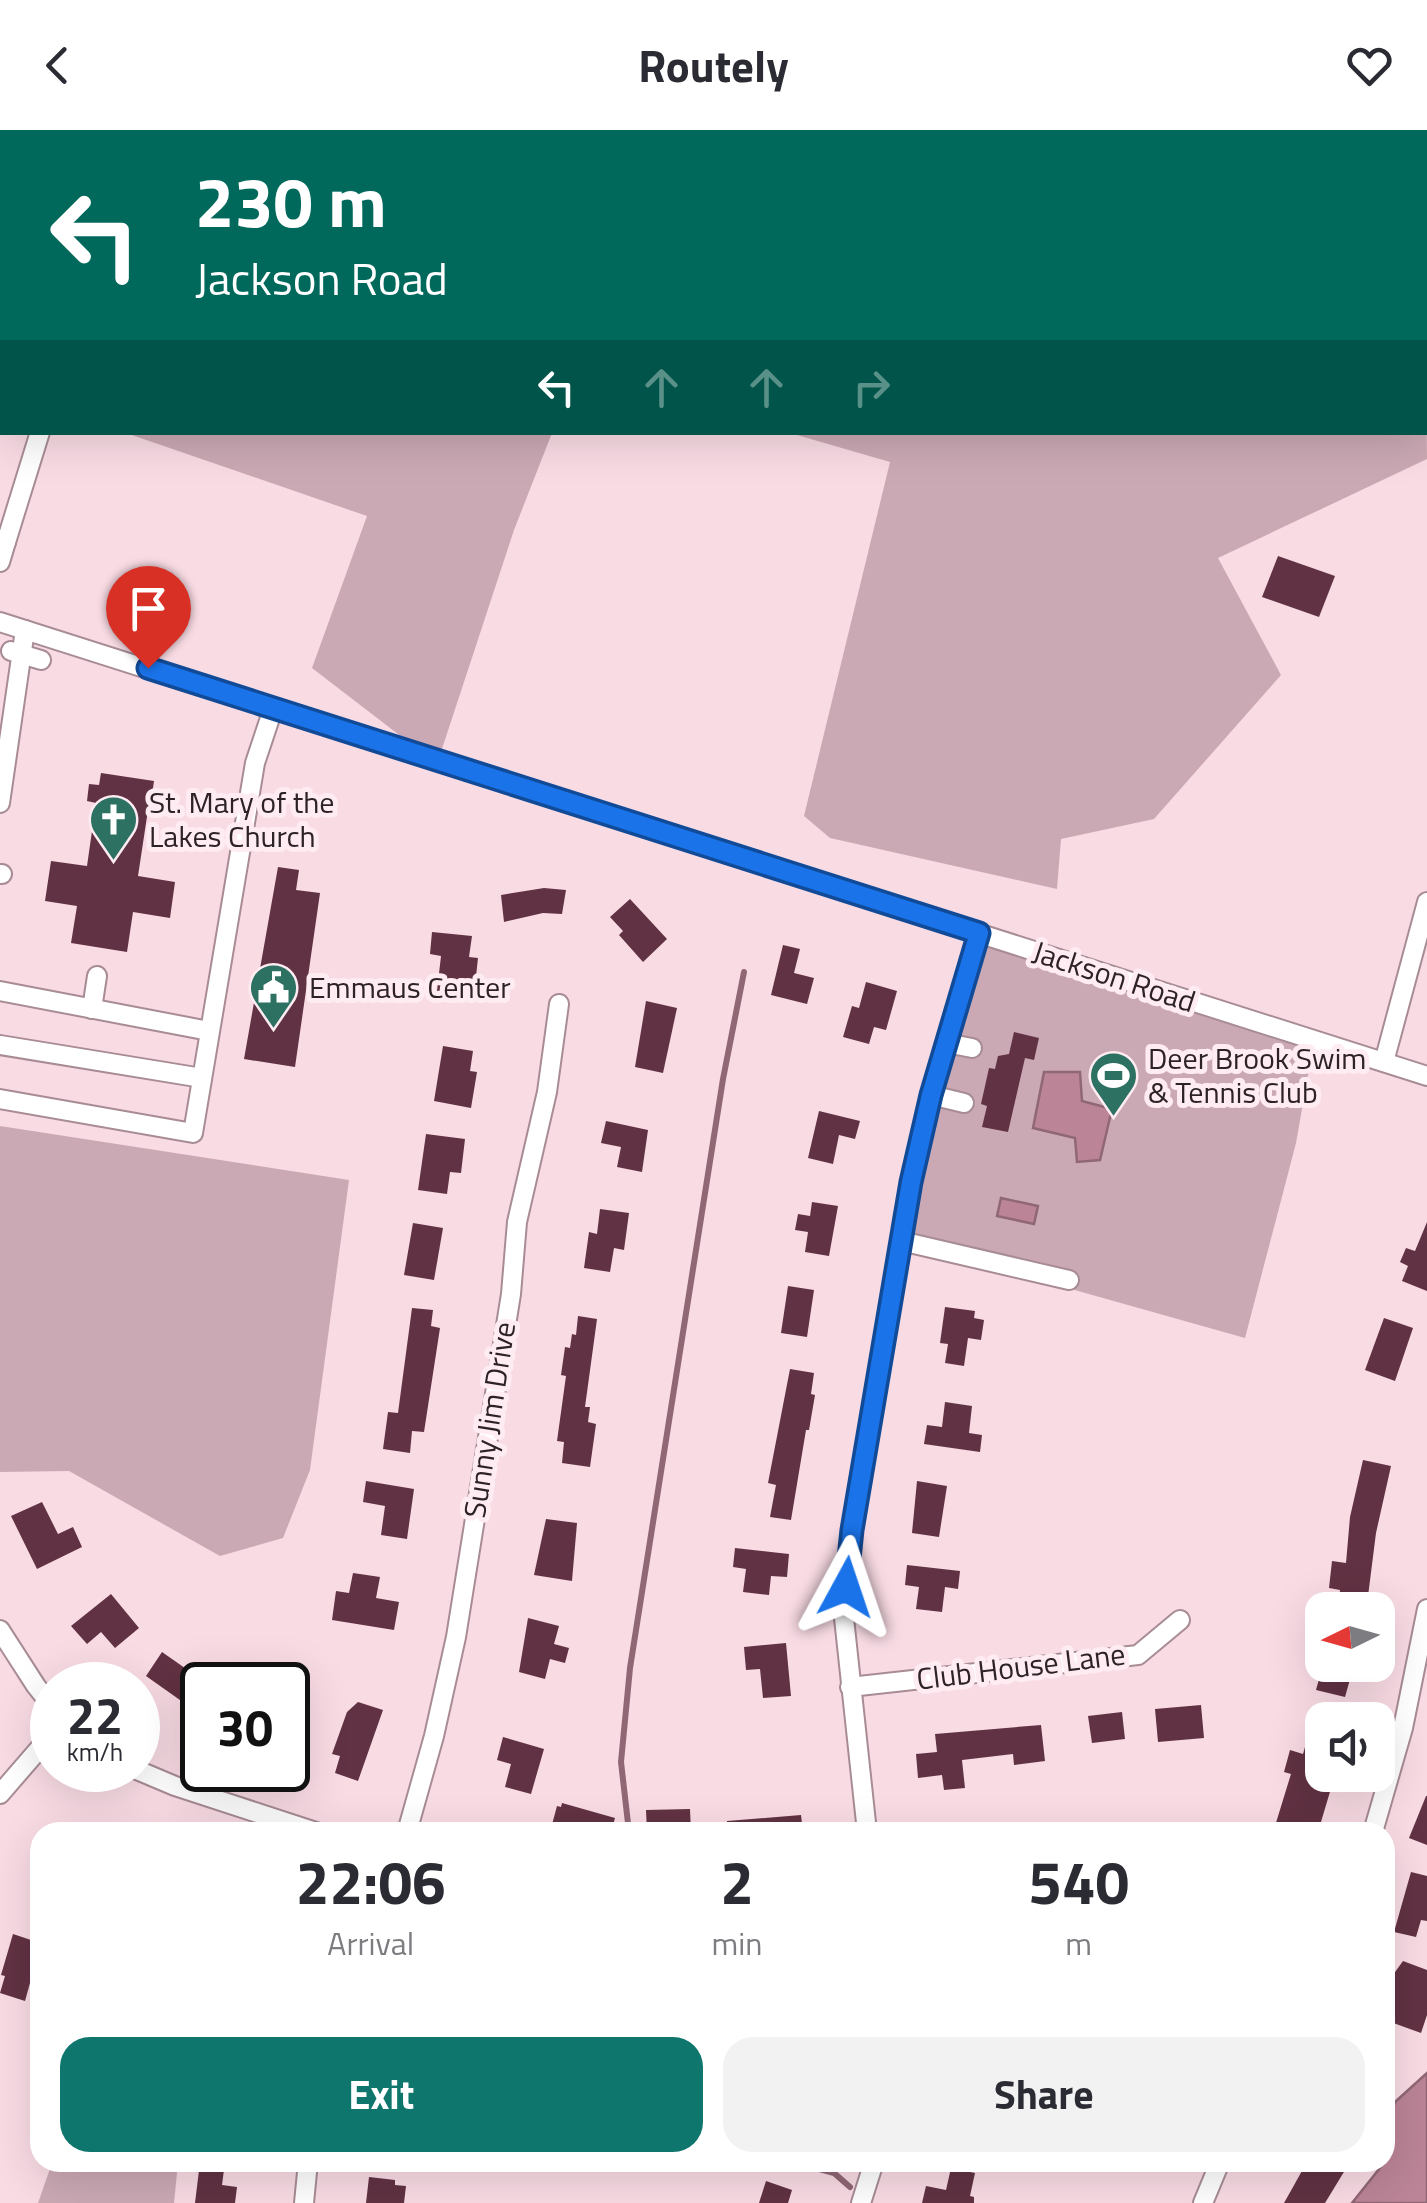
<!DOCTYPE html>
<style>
:root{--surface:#fff;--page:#f2f2f3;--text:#2b2b33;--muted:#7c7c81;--accent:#0f766e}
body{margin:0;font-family:"Titillium Web",sans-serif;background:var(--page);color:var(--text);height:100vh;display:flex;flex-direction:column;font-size:38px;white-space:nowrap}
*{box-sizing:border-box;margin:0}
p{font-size:32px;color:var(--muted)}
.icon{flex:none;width:55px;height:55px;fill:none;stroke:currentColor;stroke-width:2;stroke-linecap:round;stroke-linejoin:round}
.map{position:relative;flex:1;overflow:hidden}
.drawer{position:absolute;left:30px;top:1692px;width:1365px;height:350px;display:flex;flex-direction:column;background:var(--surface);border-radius:30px;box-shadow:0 10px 40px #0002}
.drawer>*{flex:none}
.hud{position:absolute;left:0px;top:0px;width:1428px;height:305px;box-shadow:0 10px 40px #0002;background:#00695c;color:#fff;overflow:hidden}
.needle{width:65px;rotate:265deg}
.tools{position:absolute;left:1305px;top:1462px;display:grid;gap:20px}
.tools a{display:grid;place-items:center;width:90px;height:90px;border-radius:20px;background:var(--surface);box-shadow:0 10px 40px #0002;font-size:50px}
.speed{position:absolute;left:30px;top:1532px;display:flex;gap:20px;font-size:50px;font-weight:700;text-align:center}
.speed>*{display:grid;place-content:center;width:130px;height:130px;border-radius:50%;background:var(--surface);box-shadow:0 10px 40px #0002;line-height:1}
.speed small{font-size:25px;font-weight:400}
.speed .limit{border:5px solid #111;border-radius:15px;background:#fff;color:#111}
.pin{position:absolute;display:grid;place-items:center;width:85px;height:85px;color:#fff;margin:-102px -42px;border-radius:50% 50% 50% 0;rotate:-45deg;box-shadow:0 0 10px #0007}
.pin .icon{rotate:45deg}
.me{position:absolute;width:110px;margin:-55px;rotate:5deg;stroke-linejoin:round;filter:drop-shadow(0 0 8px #0008)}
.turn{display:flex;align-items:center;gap:35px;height:210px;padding:0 30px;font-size:45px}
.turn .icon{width:130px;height:130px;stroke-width:2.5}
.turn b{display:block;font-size:70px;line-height:85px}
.lanes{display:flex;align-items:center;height:95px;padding:0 30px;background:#0003;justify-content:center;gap:50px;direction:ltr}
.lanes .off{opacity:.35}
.eta{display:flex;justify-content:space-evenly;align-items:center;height:170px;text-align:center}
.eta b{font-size:60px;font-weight:700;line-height:70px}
.button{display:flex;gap:20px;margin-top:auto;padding:20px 30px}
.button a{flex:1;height:115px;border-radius:30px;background:var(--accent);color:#fff;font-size:40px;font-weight:700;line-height:115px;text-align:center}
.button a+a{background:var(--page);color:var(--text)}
header{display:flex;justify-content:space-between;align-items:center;height:130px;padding:0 30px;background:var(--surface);font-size:45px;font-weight:700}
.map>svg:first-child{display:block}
</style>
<header><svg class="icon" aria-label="back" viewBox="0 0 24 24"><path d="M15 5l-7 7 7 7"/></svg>Routely<svg class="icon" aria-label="heart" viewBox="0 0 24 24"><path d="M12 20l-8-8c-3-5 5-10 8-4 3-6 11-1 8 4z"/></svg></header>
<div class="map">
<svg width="1427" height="2073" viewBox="0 0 1427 2073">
<rect width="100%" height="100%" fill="#f9dbe4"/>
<g fill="#cba9b4">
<polygon points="0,0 1354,0 2,2 2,222"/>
<polygon points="1425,161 1427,329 1218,428 1281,545 1154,689 1061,709 1057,759 830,708 804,686 890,332 790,303 1425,302"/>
<polygon points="126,303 552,303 514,400 437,634 312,538 367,386"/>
<polygon points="979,803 1314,911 1296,1013 1245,1208 901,1111"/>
<polygon points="0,996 349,1050 310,1340 283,1408 220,1426 69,1341 0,1342"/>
<polygon points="52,2033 178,2033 174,2073 38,2073"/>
</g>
<g fill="#bb8497" stroke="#906775" stroke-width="2.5">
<polygon points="1044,942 1080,942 1082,971 1112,979 1100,1030 1077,1032 1075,1008 1033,998"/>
<polygon points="1001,1068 1038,1076 1034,1094 997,1086"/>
<polygon points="1427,1943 1427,2073 1352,2073 1391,2024 1390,1982 1396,1971"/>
</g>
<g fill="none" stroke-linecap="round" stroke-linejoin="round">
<g stroke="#906775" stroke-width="6">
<polyline points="629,1702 621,1632 630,1538 723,949 744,842"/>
<polyline points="794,2032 834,2043 850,2057"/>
</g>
</g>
<g fill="#613243">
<polygon points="1278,426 1335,446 1319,487 1262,467"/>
<polygon points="101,643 154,651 152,665 162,666 159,682 148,680 138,746 175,752 170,788 133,782 127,822 71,813 77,776 45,771 51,731 87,736 96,673 87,671 89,654 99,655"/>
<polygon points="278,737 299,740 296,760 320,763 295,937 244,929"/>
<polygon points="544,758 566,760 562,784 543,783 504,792 501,765"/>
<polygon points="630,769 667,809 643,832 619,805 623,801 610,787"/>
<polygon points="432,802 472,806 469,827 478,828 474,865 437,861 441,826 430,824"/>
<polygon points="783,815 800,819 794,843 814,848 807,874 771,865"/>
<polygon points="866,852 897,861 886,900 874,897 869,914 843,907 852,876 859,878"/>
<polygon points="646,871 677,878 663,943 635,937"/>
<polygon points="1014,902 1039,908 1034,930 1025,928 1008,1002 982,997 987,976 981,974 989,938 995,939 998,926 1009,924"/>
<polygon points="443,916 473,921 470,941 477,942 471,978 434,971"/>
<polygon points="819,981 860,991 855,1009 839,1005 833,1034 808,1028"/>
<polygon points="606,991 648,1000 642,1042 617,1037 621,1017 601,1013"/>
<polygon points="426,1004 465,1009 461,1043 450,1042 447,1064 418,1060"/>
<polygon points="812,1072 838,1076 829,1126 805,1122 808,1102 795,1100 798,1084 810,1086"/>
<polygon points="600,1079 629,1083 624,1120 614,1118 610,1142 584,1138 589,1102 597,1104"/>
<polygon points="1427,1092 1427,1161 1402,1151 1408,1136 1400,1132 1406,1118 1415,1121"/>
<polygon points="413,1093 443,1098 434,1150 404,1145"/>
<polygon points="788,1156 814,1160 807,1207 781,1203"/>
<polygon points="945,1177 975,1181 974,1188 984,1190 981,1210 968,1208 964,1236 945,1233 948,1214 940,1213"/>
<polygon points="412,1178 433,1180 431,1196 440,1198 424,1302 412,1301 410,1323 383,1319 388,1282 398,1283"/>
<polygon points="578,1186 597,1189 585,1277 590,1277 588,1292 596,1294 590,1337 562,1333 564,1312 557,1311 566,1246 561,1245 565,1217 570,1218 572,1204 576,1205"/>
<polygon points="1384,1188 1413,1198 1395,1251 1365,1240"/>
<polygon points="790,1239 814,1243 811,1264 815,1265 809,1300 806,1300 791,1390 770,1387 776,1355 768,1353"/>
<polygon points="945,1272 972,1276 969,1303 982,1305 980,1322 924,1314 927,1295 942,1297"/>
<polygon points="1363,1330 1391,1336 1376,1403 1367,1474 1339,1471 1340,1460 1329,1458 1332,1431 1346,1433 1350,1387"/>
<polygon points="366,1351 414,1359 407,1409 381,1405 385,1376 363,1372"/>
<polygon points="917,1351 947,1356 939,1407 912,1403"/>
<polygon points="42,1372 58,1404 73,1397 82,1417 37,1439 11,1386"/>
<polygon points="546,1389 577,1393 572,1451 534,1445"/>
<polygon points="735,1418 789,1424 787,1447 771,1446 769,1465 743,1462 746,1439 733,1437"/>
<polygon points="907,1435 960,1441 958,1459 945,1457 942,1482 916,1479 919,1457 905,1455"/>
<polygon points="353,1443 380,1447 376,1468 399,1472 394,1500 332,1490 336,1461 349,1463"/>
<polygon points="111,1464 139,1498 115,1518 101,1502 87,1514 71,1496"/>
<polygon points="528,1488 559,1496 554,1514 569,1518 565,1533 550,1529 545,1549 519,1542"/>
<polygon points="786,1513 791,1566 763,1568 760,1539 746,1540 744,1517"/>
<polygon points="162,1522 202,1550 202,1586 195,1594 181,1584 187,1575 146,1546"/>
<polygon points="1323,1535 1354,1535 1345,1567 1316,1560"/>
<polygon points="358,1572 383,1580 358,1651 335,1643 340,1626 332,1624 347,1582"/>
<polygon points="1201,1575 1204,1608 1158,1612 1155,1579"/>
<polygon points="1122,1582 1125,1609 1092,1613 1088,1586"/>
<polygon points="1041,1595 1045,1631 1014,1635 1013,1624 962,1630 965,1658 944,1660 942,1645 918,1648 916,1624 937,1622 935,1604"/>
<polygon points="503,1607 544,1619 531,1664 505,1657 511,1634 497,1630"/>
<polygon points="1307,1610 1322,1614 1322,1645 1335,1645 1318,1702 1296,1702 1275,1696 1291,1644 1284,1642 1290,1620 1303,1624"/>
<polygon points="1426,1666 1427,1666 1427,1715 1409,1708"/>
<polygon points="562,1673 615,1688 611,1702 550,1702 557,1676 561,1677"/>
<polygon points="690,1679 691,1702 647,1702 646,1680"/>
<polygon points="801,1685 803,1702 727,1702 727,1691"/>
<polygon points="1411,1742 1427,1746 1427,1791 1421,1790 1416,1807 1394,1802"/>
<polygon points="13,1804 40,1813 40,1856 30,1853 25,1871 0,1863 5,1846 1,1845"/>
<polygon points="1403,1831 1427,1840 1427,1885 1421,1903 1385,1890 1385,1856"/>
<polygon points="200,2032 225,2032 222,2055 237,2057 235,2073 195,2073"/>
<polygon points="1307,2032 1350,2032 1325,2073 1284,2073"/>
<polygon points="951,2038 975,2043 970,2066 974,2067 974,2073 922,2073 926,2056 946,2060"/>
<polygon points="369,2047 395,2050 395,2055 406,2056 404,2073 366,2073"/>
<polygon points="766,2051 792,2060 788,2073 759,2073"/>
</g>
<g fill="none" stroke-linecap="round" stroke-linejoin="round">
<defs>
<g id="minor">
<polyline points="0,273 2,274"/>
<polyline points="0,409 6,412 0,432"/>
<polyline points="6,412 40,302"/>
<polyline points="0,492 1427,946"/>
<polyline points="11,521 41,530"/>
<polyline points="0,673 25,500"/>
<polyline points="0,744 2,744"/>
<polyline points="0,861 209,901"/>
<polyline points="92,879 97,846"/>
<polyline points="946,913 972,918"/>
<polyline points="0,915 202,948"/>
<polyline points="1384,932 1427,772"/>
<polyline points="931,965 964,973"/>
<polyline points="0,969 193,1003 255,633 273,579"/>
<polyline points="901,1111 1069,1150"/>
<polyline points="0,1500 36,1556 52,1576"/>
<polyline points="850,1557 1138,1525 1180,1490"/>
<polyline points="137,1640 175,1656 316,1702"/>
<polyline points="0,1664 52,1604"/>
<polyline points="407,1702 434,1606 456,1507 511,1164 517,1092 547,962 559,874"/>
<polyline points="867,1702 844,1488 848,1429 911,1051 931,965 979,803"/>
<polyline points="1373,1702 1403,1598 1427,1479"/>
<polyline points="304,2073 308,2032"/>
<polyline points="861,2073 874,2032"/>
<polyline points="1203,2073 1220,2032"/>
</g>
</defs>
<use href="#minor" stroke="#a88c95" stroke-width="22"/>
<use href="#minor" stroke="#fff" stroke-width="18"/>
</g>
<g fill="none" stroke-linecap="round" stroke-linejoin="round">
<defs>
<polyline id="route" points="148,538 979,803 931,965 911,1052 852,1400 846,1457"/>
</defs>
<use href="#route" stroke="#114b97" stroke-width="25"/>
<use href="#route" stroke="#1a73e8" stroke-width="18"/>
</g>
<defs>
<symbol id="church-pin" viewBox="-11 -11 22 30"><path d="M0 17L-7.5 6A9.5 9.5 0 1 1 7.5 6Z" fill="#2d7163" stroke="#feecf2"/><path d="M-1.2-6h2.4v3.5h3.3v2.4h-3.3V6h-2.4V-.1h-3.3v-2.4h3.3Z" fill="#fff"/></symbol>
<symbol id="civic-pin" viewBox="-11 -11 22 30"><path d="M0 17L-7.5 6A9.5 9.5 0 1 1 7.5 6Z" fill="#2d7163" stroke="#feecf2"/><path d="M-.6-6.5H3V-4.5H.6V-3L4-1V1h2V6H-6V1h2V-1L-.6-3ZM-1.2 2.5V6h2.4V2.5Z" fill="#fff"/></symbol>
<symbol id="stadium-pin" viewBox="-11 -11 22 30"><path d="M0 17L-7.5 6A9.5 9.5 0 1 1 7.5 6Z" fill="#2d7163" stroke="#feecf2"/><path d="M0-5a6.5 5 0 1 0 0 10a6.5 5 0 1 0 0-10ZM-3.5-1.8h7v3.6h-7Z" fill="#fff"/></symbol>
</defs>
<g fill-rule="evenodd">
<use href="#church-pin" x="86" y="662" width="55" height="75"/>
<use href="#civic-pin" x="246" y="830" width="55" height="75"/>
<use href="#stadium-pin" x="1086" y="918" width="55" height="75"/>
</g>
<g text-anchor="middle" stroke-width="10" stroke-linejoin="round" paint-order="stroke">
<g font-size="30" fill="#2d2226" stroke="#feecf2" text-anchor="start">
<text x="149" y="683">St. Mary of the<tspan x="149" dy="34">Lakes Church</tspan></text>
<text x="309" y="868">Emmaus Center</text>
<text x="1148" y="939">Deer Brook Swim<tspan x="1148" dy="34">&amp; Tennis Club</tspan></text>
</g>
<g font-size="30" fill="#2d2226" stroke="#feecf2">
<text transform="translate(1114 847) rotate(18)" y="10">Jackson Road</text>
<text transform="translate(490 1290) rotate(-81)" y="10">Sunny Jim Drive</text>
<text transform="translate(1021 1537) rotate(-7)" y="10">Club House Lane</text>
</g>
</g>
</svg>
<div class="tools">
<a><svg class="needle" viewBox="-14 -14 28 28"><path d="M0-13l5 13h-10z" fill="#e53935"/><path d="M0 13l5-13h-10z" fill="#7c7c81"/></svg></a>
<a><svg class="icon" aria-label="sound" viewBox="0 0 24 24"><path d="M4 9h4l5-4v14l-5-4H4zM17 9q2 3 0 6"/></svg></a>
</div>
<div class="speed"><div>22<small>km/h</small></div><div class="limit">30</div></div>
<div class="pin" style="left:148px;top:538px;background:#d93025"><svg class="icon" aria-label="arrive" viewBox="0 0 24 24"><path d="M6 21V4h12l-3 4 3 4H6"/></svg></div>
<svg class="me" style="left:846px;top:1457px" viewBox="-20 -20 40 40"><path d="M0-17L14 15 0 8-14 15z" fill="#1a73e8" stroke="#fff" stroke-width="4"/></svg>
<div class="hud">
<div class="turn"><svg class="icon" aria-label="left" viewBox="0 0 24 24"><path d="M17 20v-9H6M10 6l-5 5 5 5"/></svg><div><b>230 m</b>Jackson Road</div></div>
<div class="lanes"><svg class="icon" aria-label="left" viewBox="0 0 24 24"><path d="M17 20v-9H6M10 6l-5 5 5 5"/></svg><svg class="icon off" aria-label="ahead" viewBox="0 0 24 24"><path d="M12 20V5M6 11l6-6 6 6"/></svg><svg class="icon off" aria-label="ahead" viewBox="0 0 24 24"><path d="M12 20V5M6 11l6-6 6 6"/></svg><svg class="icon off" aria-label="right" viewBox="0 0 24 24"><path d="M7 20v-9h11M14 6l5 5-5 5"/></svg></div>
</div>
<section class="drawer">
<div class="eta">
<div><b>22:06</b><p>Arrival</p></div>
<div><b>2</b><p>min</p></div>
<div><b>540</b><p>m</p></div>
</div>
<div class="button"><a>Exit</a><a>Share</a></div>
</section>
</div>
